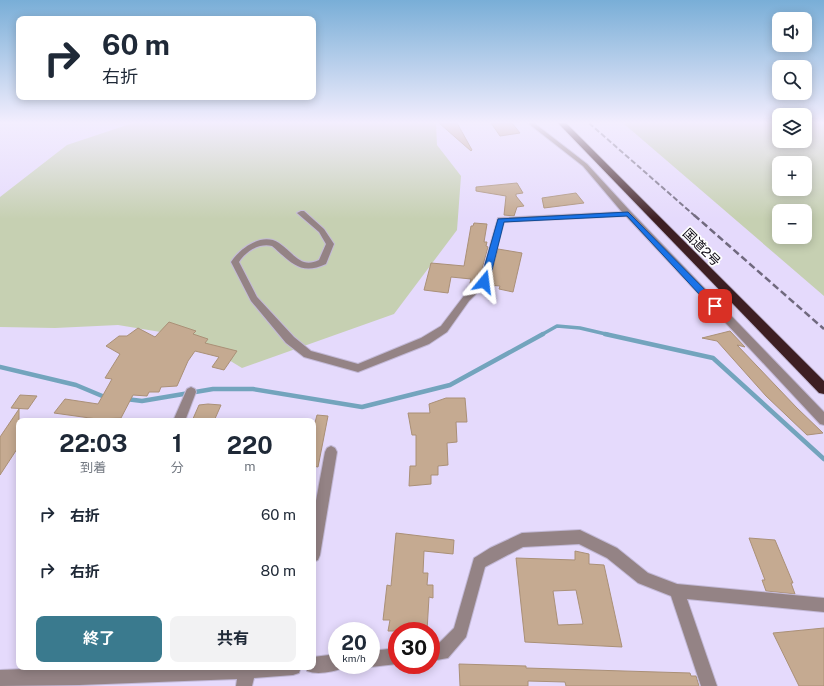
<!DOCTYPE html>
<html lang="ja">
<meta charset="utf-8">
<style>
:root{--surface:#fff;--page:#f2f2f3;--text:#1f2937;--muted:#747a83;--accent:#3a7a8e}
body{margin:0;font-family:"Public Sans","Noto Sans JP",sans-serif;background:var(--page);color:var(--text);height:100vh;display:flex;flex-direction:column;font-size:15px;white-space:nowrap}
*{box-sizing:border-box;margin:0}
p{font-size:13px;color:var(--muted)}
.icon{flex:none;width:22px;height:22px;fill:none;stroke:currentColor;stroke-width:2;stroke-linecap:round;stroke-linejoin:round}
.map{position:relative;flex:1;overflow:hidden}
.panel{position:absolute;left:16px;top:418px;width:300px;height:252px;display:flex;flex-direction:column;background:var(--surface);border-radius:8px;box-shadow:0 2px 10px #0003}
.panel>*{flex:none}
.top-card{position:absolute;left:16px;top:16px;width:300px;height:84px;border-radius:8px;box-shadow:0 2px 10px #0003;background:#fff;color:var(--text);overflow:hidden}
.controls{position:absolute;left:772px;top:12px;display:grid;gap:8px}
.controls a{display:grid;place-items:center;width:40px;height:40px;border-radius:8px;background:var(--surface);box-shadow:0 2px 10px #0003;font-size:20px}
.speed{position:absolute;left:328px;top:622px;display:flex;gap:8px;font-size:20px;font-weight:700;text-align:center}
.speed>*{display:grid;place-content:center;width:52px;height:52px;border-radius:50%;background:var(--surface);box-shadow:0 2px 10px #0003;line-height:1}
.speed small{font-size:10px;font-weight:400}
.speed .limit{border:6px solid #d22;background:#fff;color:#111}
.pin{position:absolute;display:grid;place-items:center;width:34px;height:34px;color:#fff;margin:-17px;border-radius:8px;box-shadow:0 2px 6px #0006}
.me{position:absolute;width:44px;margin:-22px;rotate:16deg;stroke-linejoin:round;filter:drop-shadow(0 0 3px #0008)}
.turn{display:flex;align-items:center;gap:14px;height:84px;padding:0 20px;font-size:18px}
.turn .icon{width:52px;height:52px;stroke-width:2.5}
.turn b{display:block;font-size:28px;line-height:34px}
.eta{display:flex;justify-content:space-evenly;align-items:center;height:68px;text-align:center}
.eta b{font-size:24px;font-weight:700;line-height:28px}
.primary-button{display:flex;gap:8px;margin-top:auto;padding:8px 20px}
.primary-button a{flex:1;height:46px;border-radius:8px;background:var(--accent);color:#fff;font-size:16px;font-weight:700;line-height:46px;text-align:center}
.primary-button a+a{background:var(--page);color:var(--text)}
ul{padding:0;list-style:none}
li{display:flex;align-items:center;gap:12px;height:56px;padding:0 20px}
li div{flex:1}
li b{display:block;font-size:15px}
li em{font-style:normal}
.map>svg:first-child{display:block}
</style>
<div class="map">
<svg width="824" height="686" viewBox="0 0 824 686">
<rect width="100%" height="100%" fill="#e5dafc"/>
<g fill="#c6d0b2" fill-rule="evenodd">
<polygon points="133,123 436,123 437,145 461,176 457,230 394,314 242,368 191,337 118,325 55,328 0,327 0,197 67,145"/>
<path d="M623,123H779V141H805V123H824V296ZM779,163H805V189H779ZM779,211H805V237H779Z"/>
</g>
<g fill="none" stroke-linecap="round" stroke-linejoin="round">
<polyline stroke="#73a4bd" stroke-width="3.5" points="541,335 557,326 580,328 610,335"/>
<g stroke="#73a4bd" stroke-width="4.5">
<polyline points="605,334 713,358 824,459"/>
<polyline points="0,367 76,385 107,398"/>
<polyline points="126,399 142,401 213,389 253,389 362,407 450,385 543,334"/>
</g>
</g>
<g fill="#c5aa91" stroke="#aa9077" fill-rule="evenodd">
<polygon points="439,123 457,123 472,150 471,151"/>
<polygon points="491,123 512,123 520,133 500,136"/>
<polygon points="517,183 523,193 516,194 516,196 524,206 517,207 514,216 504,215 506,196 476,191 476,187"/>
<polygon points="576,193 584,203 544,208 542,198"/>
<polygon points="474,223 487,224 484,242 487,242 486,246 488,247 479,280 475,284 470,283 471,279 451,277 448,293 424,290 431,263 464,266 471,226 473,226"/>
<polygon points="498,249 522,253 513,292 499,289 500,286 487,285 489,282"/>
<polygon points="169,322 196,331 193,334 208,339 205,343 237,351 224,370 212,367 219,357 195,351 188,361 177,386 161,387 159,392 149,392 147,396 133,395 121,418 97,419 54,413 65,399 98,404 112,379 105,378 120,354 106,346 119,336 127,336 138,328 155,337"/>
<polygon points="730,331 745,347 737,345 797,408 823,433 807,435 766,396 717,341 702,338"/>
<polygon points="20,395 37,396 28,409 11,408"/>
<polygon points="446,398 465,398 467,422 456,422 457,442 447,443 448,465 438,466 438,475 431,475 431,484 409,486 410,466 416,466 416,435 412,435 408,413 430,413 429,404"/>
<polygon points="208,404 221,405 214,421 192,421 199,405"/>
<polygon points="19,409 19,446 0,475 0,437"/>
<polygon points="317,415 328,416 318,467 313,466 313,430"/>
<polygon points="396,533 454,540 453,554 424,551 423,573 428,573 427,585 433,585 433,598 429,597 427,631 388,631 390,620 383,620 387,585 391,586"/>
<polygon points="749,538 775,540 793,583 791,583 795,594 766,591 762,580 765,580"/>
<path d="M575,551L589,554V564L604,565L622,647L525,642L516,558L575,560ZM576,590L583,624L558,625L553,591Z"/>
<polygon points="824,628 824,686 799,686 773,633"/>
<polygon points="459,664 526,666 526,668 690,673 691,676 696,676 699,686 566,686 565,682 528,681 528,686 460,686"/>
</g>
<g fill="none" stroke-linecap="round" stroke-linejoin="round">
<defs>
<g id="minor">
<path d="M528,123H534L587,164L631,212L824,412V425L820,424L626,216L504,222L488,282L469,301L447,332L429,344L358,372L304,357L286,343L251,301L231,262C240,248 262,232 279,243C294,253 300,269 319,260L326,244L319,232L297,213L301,211H304L324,229L334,244L326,264C300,276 291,262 272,246C259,243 246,251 239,262L257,297L294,337L311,351L358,364L421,338L441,326L463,297L480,281L498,218L622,212L583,166Z"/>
<polygon points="191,387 195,389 196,392 185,421 173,421 187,389"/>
<polygon points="331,446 335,448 337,452 320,555 318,560 313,562 313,517 325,452 327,448"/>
<polygon points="580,530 617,548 648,573 677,584 824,598 824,612 687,599 717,686 701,686 671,596 638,583 607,558 579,544 523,547 485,567 466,637 448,658 431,661 431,645 438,644 454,628 474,558 490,548 522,533"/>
<polygon points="397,648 397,664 371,667 366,665 371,665 371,651"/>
<path d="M337,654V665H344L343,668C333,672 317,675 307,671L306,667H313V657Z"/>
<polygon points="75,667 301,667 299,673 293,675 254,678 252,686 236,686 237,679 79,685 0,686 0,670"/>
</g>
<polygon id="highway" points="558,123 566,123 824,381 824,394 819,393"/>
</defs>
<use href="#minor" stroke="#c3b9d7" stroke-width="2"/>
<use href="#highway" stroke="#c3b9d7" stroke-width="2"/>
<use href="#minor" fill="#948385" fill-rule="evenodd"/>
<use href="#highway" fill="#3d1f23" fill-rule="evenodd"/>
<polyline stroke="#70697e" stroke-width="2" stroke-dasharray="5.5 2.5" stroke-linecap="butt" points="589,123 695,216"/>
<polyline stroke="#70697e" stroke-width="2.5" stroke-dasharray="7 3.5" stroke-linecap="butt" points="694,215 824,329"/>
</g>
<linearGradient id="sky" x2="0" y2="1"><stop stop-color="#79aed7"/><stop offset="0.56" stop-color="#f3eefe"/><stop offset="1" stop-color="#f3eefe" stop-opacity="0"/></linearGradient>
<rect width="824" height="219" fill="url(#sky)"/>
<polygon fill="#1a73e8" stroke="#114b97" points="628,212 718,303 718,308 712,308 627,216 504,222 489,282 484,285 480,282 498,219"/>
<g text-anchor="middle" stroke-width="3.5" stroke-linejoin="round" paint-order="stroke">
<g font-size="13" fill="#0f0b16" stroke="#fff">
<text transform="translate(702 247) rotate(45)" y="5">国道2号</text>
</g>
</g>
</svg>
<div class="controls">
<a><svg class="icon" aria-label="sound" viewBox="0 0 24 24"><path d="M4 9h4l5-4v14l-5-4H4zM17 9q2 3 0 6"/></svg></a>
<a><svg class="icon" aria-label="search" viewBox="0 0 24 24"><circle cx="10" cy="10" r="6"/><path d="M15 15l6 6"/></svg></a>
<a><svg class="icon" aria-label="layers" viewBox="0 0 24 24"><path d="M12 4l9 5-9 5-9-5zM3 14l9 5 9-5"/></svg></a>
<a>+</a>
<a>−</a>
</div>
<div class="speed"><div>20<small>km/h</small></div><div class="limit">30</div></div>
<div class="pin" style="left:715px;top:306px;background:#d93025"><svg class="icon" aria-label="arrive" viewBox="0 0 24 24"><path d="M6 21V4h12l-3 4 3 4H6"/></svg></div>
<svg class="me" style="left:484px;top:282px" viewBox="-20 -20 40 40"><path d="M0-17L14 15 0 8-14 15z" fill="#1a73e8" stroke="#fff" stroke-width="4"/></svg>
<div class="top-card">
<div class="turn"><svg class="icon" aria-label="right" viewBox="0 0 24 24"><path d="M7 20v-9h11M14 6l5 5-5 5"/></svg><div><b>60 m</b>右折</div></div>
</div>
<section class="panel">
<div class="eta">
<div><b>22:03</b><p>到着</p></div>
<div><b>1</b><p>分</p></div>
<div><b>220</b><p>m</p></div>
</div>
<ul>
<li><svg class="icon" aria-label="right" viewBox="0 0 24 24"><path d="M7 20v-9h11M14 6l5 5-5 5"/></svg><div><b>右折</b></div><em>60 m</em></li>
<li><svg class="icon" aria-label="right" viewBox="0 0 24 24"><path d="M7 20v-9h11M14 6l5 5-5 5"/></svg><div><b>右折</b></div><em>80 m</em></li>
</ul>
<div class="primary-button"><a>終了</a><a>共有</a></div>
</section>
</div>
